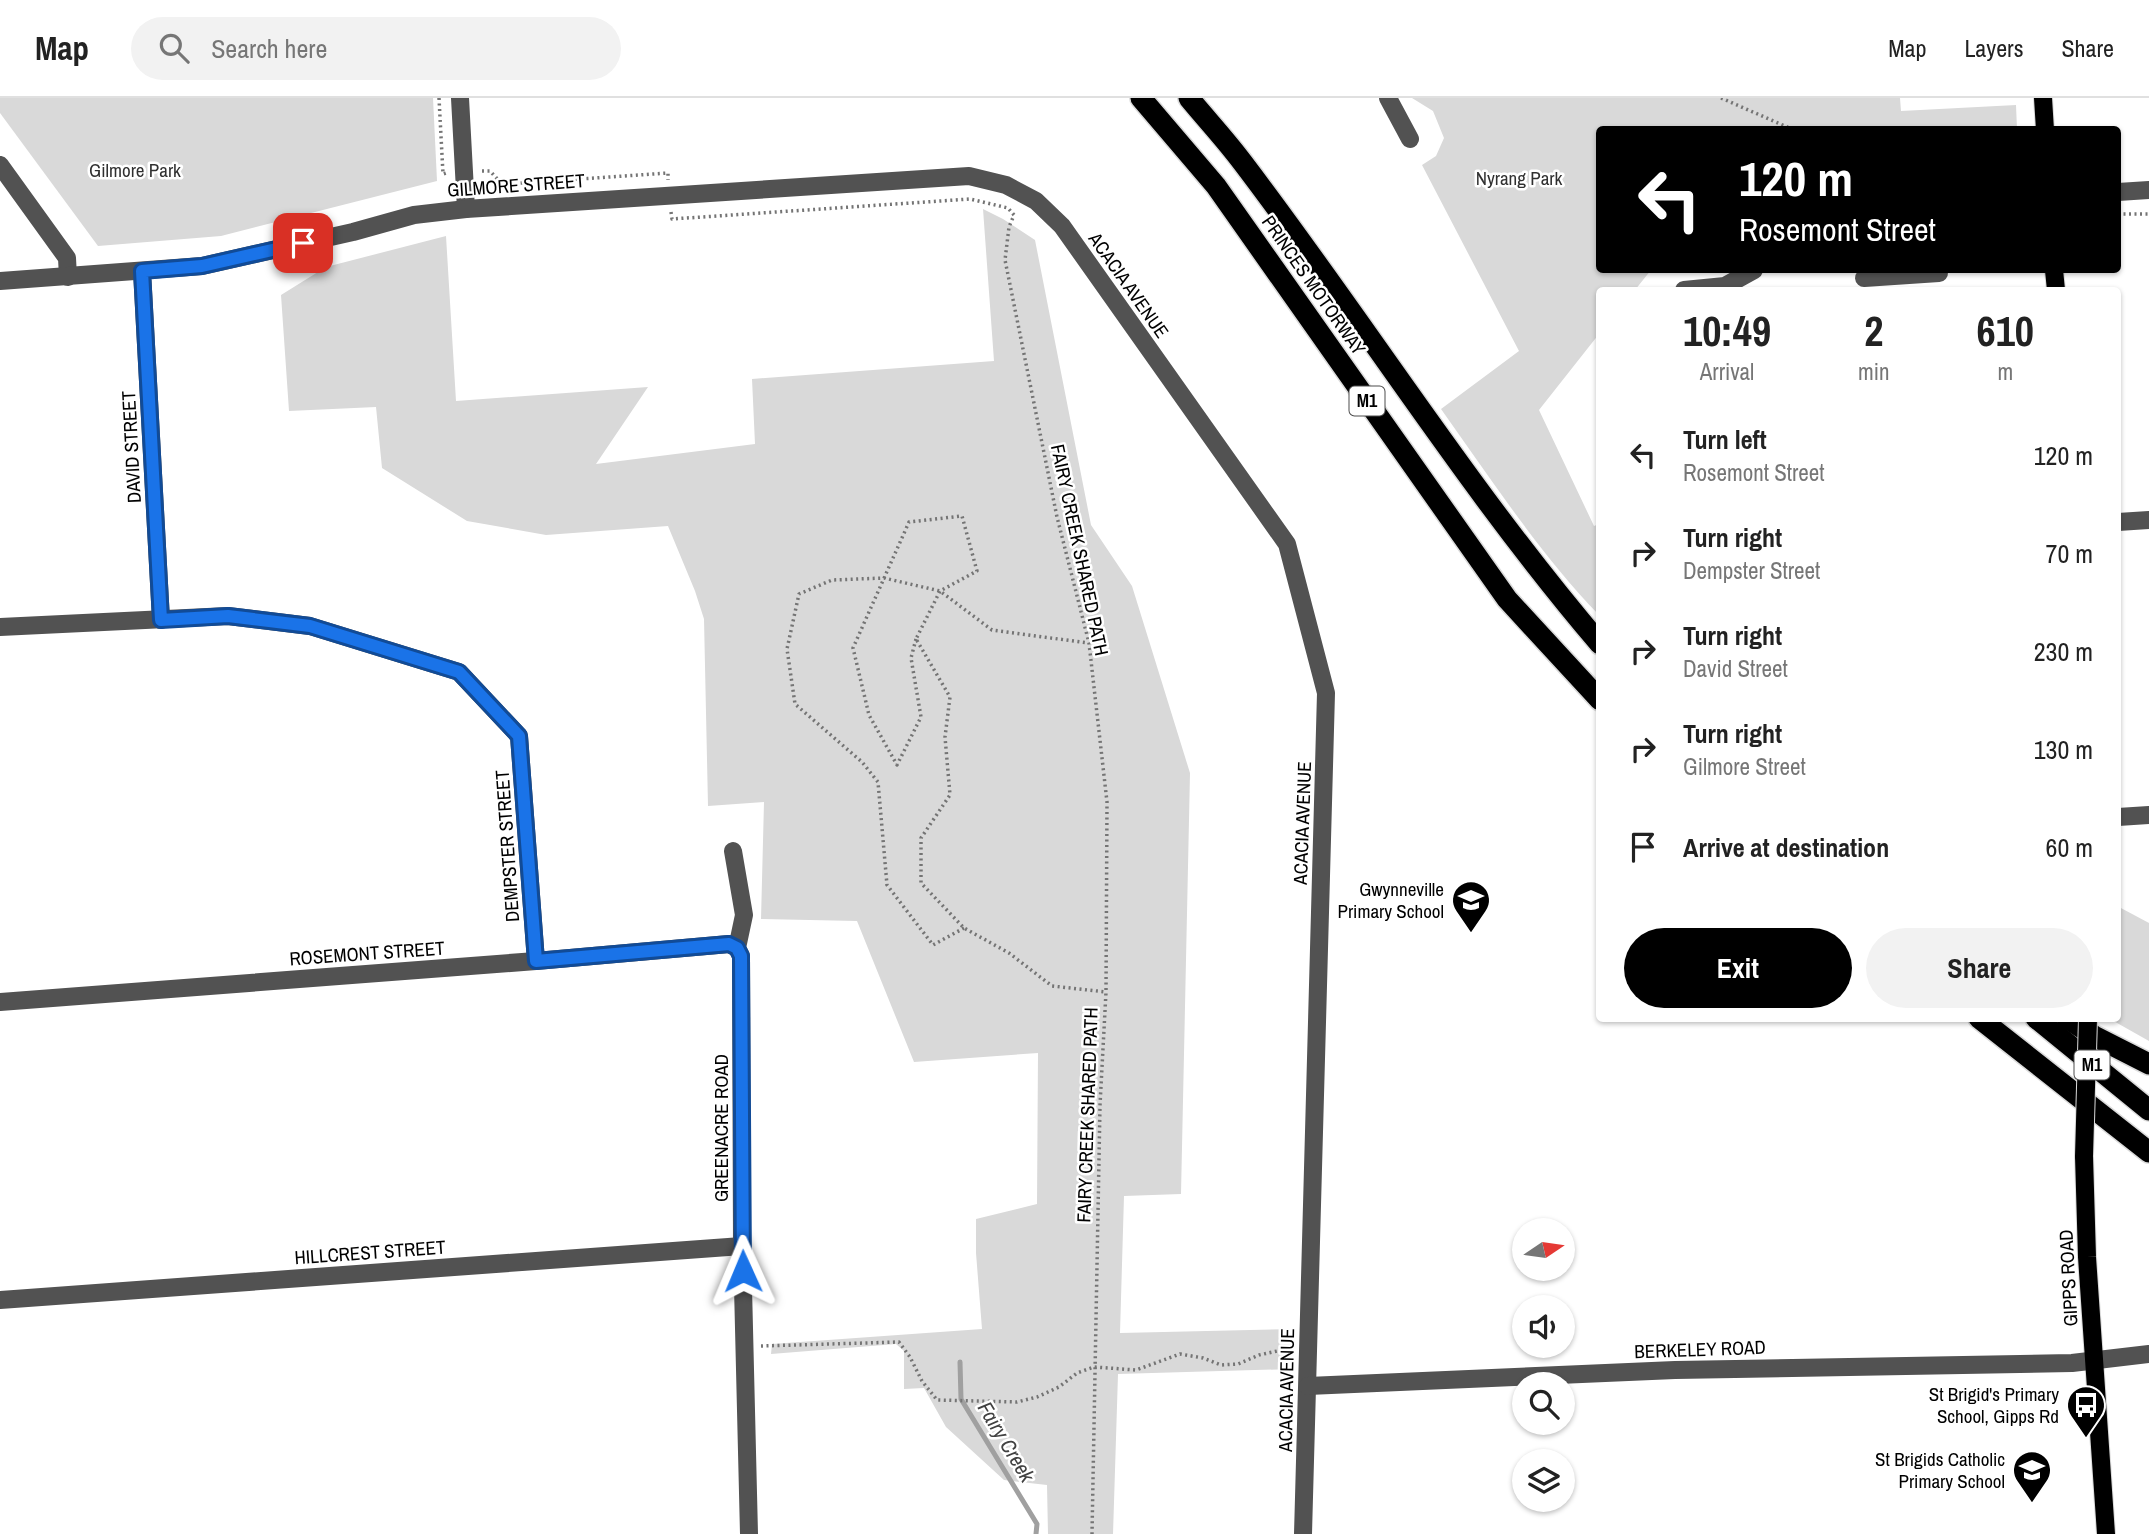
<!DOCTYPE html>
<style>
:root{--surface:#fff;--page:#f2f2f2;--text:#222;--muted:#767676;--line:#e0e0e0;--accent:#000}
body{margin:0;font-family:"Archivo Narrow",sans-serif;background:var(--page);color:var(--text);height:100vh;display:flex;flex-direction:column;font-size:26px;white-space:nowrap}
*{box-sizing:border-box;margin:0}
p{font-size:23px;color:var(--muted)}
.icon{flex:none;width:38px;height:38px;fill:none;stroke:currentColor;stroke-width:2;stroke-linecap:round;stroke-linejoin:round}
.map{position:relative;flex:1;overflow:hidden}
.side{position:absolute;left:1596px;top:189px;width:525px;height:735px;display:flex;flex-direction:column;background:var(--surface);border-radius:7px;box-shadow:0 2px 5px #0004}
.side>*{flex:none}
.banner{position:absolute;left:1596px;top:28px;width:525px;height:147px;border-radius:7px;box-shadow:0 2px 5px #0004;background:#000;color:#fff;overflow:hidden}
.needle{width:46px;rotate:77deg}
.controls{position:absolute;left:1512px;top:1120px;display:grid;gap:14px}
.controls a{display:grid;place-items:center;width:63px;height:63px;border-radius:50%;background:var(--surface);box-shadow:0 2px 5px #0004;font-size:35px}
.pin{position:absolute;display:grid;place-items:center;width:60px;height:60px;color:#fff;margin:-30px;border-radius:14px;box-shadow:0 4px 10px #0006}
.me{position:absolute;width:77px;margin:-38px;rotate:359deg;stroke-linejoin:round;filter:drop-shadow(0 0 5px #0008)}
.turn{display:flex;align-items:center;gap:24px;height:147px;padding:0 28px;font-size:32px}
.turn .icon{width:91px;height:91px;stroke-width:2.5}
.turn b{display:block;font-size:49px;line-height:60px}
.eta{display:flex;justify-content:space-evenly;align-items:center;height:119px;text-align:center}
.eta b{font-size:42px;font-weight:800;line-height:49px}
.primary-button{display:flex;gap:14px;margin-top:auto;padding:14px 28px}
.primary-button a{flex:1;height:80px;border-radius:42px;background:var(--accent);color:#fff;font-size:28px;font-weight:800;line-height:80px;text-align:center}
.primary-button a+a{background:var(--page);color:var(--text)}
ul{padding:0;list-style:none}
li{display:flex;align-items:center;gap:21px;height:98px;padding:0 28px}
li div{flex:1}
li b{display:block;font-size:26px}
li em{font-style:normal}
header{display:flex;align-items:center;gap:42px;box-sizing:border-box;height:98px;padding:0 35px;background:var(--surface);border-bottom:2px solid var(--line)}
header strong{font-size:33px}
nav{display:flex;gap:38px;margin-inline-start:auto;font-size:24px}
.search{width:490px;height:63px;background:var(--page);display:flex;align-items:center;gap:18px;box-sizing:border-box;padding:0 24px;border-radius:38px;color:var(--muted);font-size:26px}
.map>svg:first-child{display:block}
</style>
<header>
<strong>Map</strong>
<div class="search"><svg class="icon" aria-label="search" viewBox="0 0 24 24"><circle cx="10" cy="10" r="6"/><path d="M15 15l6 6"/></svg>Search here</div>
<nav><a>Map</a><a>Layers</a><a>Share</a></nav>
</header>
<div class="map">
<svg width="2149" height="1436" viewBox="0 0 2149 1436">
<rect width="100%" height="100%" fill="#fff"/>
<g fill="#d9d9d9">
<polygon points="0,0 433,0 437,83 221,138 98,148 0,15"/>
<path d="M1412,0H1900L1901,13L2016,7L2017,31L1600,32V172H1651L1635,192H1600L1599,236L1539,312L1594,428L1599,426V517C1539,455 1491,381 1441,311L1519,253L1422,67L1436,58L1444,40L1433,13Z"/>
<polygon points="983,111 1003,121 1035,142 1091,427 1132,488 1190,675 1181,1096 1124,1098 1120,1235 1294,1231 1293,1271 1118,1276 1113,1436 1048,1436 1047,1387 1004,1382 946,1329 924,1290 904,1291 904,1253 896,1246 771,1256 772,1246 982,1231 976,1155 976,1121 1037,1106 1038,955 914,964 857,823 761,821 764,704 708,708 704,521 695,493 668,428 546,437 467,423 382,370 376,309 289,313 281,197 326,169 446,138 456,303 648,289 596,366 755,346 752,281 994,263"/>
<polygon points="2119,809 2149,825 2149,943 2110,921 2118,920"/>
</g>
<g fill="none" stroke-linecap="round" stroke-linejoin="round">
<polyline stroke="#a0a0a0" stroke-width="5" points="960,1264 961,1301 1037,1426 1036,1436"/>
<defs>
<g id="major">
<polyline points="2043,0 2045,32"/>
<polyline points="2054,172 2056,192"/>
<polyline points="2084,1058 2087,1159 2106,1436"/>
</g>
<g id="highway">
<polyline points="1141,0 1216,88 1507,501 1600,602"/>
<path d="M1189,0C1207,22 1226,42 1243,65C1364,224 1470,394 1600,546"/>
<polyline points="1979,920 2149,1054"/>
<polyline points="2036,920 2149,1012"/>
<polyline points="2067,920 2094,938 2149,966"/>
</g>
</defs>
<use href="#major" stroke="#dbdbdb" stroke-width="20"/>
<use href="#highway" stroke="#dbdbdb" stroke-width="24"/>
<g stroke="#747474" stroke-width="3.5" stroke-dasharray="2 3.5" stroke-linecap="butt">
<polyline points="439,0 443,76 446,75"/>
<polyline points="1721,0 1794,32"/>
<polyline points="482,73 490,73 501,85 507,86 668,75 668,82"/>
<polyline points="671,114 672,121 970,101 1008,110 1014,117 1009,129 1005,162 1057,419 1089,545 1107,704 1106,894 1100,1007 1092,1436"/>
<polyline points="2118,116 2149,116"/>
<polyline points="916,541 911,560 921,619 897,667 869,617 853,550 909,424 962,418 977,473 940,493 916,541 950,599 945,639 950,697 921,740 921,785 964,830 1009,855 1052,888 1106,894"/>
<polyline points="964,830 933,847 887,787 878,684 862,664 795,606 787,551 799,496 832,482 884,480 940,493 992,532 1088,545"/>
<polyline points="761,1248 899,1244 910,1259 922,1283 937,1302 1017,1304 1037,1299 1059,1289 1077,1275 1094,1269 1136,1272 1180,1256 1203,1260 1221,1267 1238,1266 1259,1257 1291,1250"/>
</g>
<g stroke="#525252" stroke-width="18">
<polyline points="460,0 466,111"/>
<polyline points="1388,0 1410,41"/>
<polyline points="0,67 67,160 68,179"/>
<polyline points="2118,94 2149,92"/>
<polyline points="142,173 161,522"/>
<polyline points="1864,180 1939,175"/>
<polyline points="0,183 202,168 353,134 414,117 466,111 969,78 1006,87 1036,103 1062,128 1287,446 1326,595 1303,1436"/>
<polyline points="1684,192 1725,188 1754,172"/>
<polyline points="2118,424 2149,422"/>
<polyline points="0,529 228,518 310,528 459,574 519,638 536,863"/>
<polyline points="2118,719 2149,717"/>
<polyline points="733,753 744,817 737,850 741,858 742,1148 749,1436"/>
<polyline points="0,904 536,863 729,846 737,850"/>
<polyline points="0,1202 742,1148"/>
<polyline points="1308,1288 1675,1272 2072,1265 2149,1256"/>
</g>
<use href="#major" stroke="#000" stroke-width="18"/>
<use href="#highway" stroke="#000" stroke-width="21"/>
<defs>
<polyline id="major-bridge" points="2084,1058 2088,920"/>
</defs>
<use href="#major-bridge" stroke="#dbdbdb" stroke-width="20" stroke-linecap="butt"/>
<use href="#major-bridge" stroke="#000" stroke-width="18"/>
</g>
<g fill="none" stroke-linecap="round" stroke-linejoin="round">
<defs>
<polyline id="route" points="303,145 202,168 142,173 161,522 228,518 310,528 459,574 519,638 536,863 729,846 737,850 741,858 743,1173"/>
</defs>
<use href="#route" stroke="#114b97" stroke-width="18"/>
<use href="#route" stroke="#1a73e8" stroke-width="12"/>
</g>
<defs>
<symbol id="school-pin" viewBox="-11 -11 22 30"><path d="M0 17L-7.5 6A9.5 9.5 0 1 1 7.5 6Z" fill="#000" stroke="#fff"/><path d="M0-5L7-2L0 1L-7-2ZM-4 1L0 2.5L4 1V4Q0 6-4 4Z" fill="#fff"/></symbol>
<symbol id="bus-pin" viewBox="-11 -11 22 30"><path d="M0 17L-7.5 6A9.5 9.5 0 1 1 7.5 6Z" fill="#000" stroke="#fff"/><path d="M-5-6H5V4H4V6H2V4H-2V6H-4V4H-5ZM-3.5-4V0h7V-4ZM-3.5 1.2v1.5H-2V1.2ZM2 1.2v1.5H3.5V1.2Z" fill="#fff"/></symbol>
</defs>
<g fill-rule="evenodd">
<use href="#school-pin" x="1449" y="780" width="44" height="60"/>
<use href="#bus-pin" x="2064" y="1285" width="44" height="60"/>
<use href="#school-pin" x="2010" y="1350" width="44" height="60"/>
</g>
<g text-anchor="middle" stroke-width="5" stroke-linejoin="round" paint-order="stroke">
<g fill="#fff" stroke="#4c4c4c" stroke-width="2">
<rect x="1349.5" y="288.5" width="35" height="29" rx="5"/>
<rect x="2074.5" y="952.5" width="35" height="29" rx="5"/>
</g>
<g font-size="18" font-weight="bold" fill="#000">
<text x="1367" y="309">M1</text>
<text x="2092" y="973">M1</text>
</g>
<g font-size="19" fill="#303030" stroke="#fff">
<text x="135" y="79">Gilmore Park</text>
<text x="1519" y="87">Nyrang Park</text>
</g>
<g font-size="19" fill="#000" stroke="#fff">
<text transform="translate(516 87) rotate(-4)" y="7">GILMORE STREET</text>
<text transform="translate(1129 187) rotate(55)" y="7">ACACIA AVENUE</text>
<text transform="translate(1314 187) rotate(55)" y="7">PRINCES MOTORWAY</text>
<text transform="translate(131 349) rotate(-93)" y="7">DAVID STREET</text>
<text transform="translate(1080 452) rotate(78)" y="7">FAIRY CREEK SHARED PATH</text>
<text transform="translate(1302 725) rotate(-88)" y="7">ACACIA AVENUE</text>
<text transform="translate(507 748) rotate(-94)" y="7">DEMPSTER STREET</text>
<text transform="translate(367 855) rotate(-4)" y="7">ROSEMONT STREET</text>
<text transform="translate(1087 1017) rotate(-88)" y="7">FAIRY CREEK SHARED PATH</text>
<text transform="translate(721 1030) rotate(-90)" y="7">GREENACRE ROAD</text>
<text transform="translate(370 1154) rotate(-4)" y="7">HILLCREST STREET</text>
<text transform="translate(2068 1180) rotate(-93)" y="7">GIPPS ROAD</text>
<text transform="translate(1700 1251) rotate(-2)" y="7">BERKELEY ROAD</text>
<text transform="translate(1286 1292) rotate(-89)" y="7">ACACIA AVENUE</text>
</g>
<g font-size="19" fill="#000" stroke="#fff" text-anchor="end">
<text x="1444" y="798">Gwynneville<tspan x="1444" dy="22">Primary School</tspan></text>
<text x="2059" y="1303">St Brigid's Primary<tspan x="2059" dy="22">School, Gipps Rd</tspan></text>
<text x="2005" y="1368">St Brigids Catholic<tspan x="2005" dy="22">Primary School</tspan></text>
</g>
<g font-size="21" font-style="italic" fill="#414141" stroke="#fff">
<text transform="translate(1006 1344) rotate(59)" y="7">Fairy Creek</text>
</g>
</g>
</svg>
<div class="controls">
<a><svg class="needle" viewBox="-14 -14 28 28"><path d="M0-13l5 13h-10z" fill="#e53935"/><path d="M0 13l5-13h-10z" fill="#767676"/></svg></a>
<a><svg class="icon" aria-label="sound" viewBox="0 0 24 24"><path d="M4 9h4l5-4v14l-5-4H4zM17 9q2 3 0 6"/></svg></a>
<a><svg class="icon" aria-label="search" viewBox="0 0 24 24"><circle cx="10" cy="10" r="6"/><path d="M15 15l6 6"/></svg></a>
<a><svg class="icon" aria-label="layers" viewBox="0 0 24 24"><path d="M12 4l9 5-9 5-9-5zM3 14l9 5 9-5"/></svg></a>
</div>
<div class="pin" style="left:303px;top:145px;background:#d93025"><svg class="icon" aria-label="arrive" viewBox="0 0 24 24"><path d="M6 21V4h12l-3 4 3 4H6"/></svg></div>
<svg class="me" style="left:743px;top:1173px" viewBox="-20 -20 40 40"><path d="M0-17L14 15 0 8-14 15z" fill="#1a73e8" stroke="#fff" stroke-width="4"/></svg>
<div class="banner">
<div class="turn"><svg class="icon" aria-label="left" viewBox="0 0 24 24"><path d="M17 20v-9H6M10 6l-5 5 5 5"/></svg><div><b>120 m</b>Rosemont Street</div></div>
</div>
<section class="side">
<div class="eta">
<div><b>10:49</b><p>Arrival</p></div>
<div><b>2</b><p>min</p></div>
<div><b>610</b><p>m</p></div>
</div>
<ul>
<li><svg class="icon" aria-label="left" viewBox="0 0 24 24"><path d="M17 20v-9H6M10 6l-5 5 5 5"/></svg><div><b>Turn left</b><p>Rosemont Street</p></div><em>120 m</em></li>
<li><svg class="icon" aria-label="right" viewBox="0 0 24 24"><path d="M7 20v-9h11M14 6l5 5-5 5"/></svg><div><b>Turn right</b><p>Dempster Street</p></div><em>70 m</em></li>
<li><svg class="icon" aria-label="right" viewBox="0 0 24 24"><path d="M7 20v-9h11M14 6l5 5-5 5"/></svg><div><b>Turn right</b><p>David Street</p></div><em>230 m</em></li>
<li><svg class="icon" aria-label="right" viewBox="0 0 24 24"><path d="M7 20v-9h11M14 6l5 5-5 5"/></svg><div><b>Turn right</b><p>Gilmore Street</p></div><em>130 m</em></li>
<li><svg class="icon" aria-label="arrive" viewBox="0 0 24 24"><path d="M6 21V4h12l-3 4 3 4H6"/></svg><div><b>Arrive at destination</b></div><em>60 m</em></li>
</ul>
<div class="primary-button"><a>Exit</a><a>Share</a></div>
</section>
</div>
